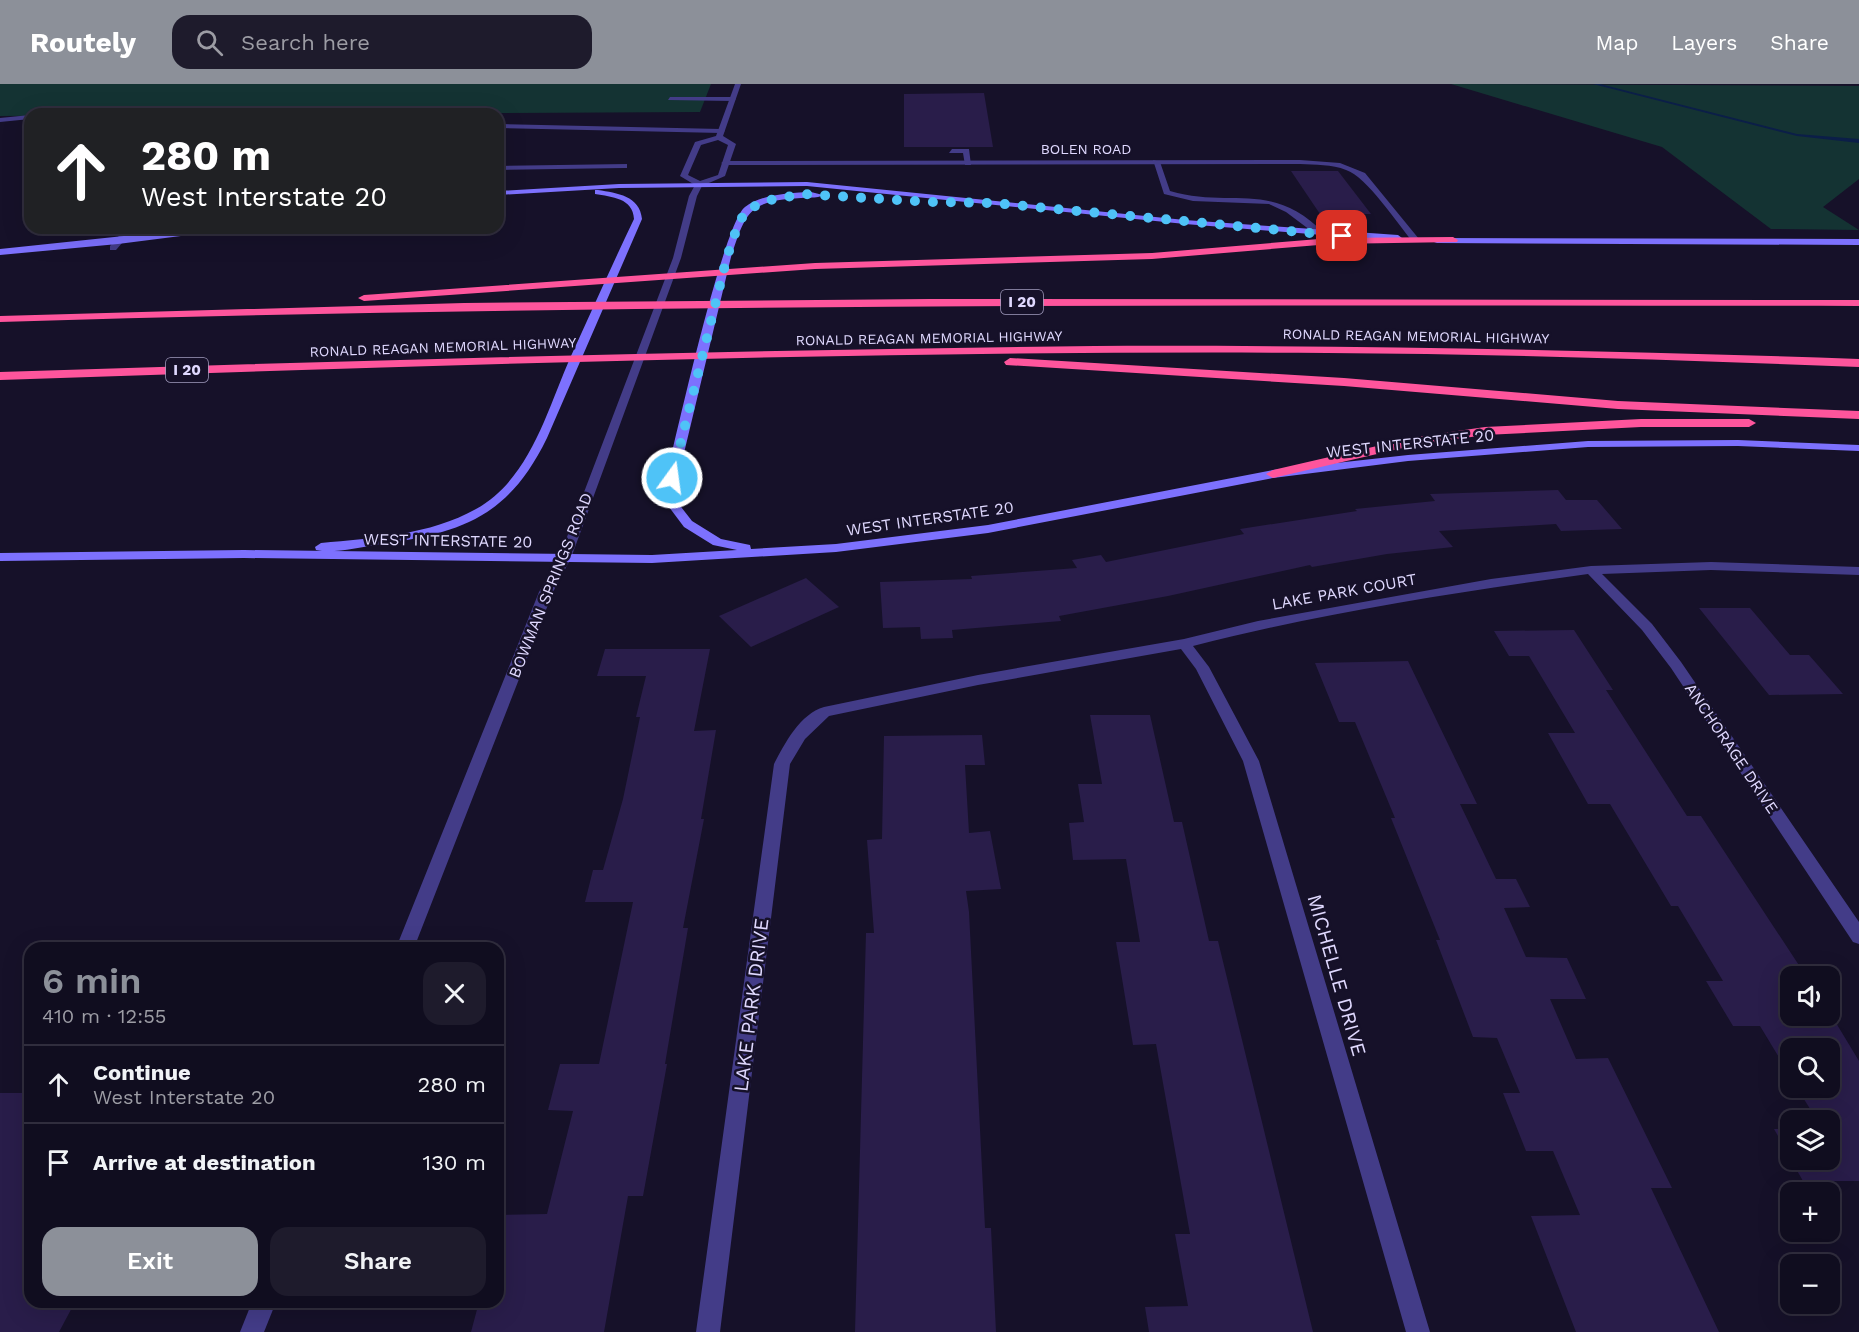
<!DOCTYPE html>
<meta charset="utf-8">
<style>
:root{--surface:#100d1f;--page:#1e1b2c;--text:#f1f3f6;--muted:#9c9ca4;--line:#302d3d;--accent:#8c9099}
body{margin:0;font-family:"Work Sans",sans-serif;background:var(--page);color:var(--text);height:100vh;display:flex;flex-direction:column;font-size:22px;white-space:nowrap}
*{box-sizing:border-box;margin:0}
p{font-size:20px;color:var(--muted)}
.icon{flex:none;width:33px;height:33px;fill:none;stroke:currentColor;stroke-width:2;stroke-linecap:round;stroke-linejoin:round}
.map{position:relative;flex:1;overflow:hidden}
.drawer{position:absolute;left:24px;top:858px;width:480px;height:366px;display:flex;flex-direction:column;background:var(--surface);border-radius:18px;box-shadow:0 6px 24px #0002,0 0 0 2px var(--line)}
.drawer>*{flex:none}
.top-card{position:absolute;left:24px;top:24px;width:480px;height:126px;border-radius:18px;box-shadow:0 6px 24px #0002,0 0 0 2px var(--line);background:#202124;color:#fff;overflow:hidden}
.controls{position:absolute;left:1780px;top:882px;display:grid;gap:12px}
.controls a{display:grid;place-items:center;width:60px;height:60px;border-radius:12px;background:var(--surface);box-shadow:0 6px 24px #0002,0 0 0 2px var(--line);font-size:30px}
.pin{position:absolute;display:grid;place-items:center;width:51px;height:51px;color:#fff;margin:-26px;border-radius:12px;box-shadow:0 3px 9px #0006}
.me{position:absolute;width:66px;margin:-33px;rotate:14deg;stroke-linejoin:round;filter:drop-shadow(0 0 4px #0008)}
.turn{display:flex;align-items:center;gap:21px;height:126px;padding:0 18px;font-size:27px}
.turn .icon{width:78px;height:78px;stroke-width:2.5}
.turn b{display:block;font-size:42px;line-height:51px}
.round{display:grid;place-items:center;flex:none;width:63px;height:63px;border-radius:18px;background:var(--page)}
.head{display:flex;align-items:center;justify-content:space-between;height:102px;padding:0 18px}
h1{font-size:36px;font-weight:600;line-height:45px;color:var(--accent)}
.cta{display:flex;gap:12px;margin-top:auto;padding:12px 18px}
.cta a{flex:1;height:69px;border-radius:18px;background:var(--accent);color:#fff;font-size:24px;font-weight:600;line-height:69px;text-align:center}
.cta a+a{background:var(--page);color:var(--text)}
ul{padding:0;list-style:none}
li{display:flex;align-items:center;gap:18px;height:78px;padding:0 18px;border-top:2px solid var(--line)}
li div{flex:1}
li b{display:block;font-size:22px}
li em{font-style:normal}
header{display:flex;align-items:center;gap:36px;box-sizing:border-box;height:84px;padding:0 30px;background:var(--accent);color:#fff}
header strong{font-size:28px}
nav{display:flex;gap:33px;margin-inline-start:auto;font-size:21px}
.search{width:420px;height:54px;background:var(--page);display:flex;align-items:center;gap:15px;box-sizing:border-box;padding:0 21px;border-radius:18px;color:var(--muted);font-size:22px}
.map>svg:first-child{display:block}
</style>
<header>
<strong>Routely</strong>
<div class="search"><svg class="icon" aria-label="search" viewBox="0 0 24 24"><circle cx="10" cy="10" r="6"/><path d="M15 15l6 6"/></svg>Search here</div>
<nav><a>Map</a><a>Layers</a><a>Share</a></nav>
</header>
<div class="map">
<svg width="1859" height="1248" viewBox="0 0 1859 1248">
<rect width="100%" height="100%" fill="#161129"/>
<g fill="#143333">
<polygon points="0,0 711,0 700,28 0,32"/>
<polygon points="1451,0 1859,2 1859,95 1823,123 1859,146 1771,145 1662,63"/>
</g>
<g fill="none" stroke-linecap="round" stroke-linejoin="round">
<polygon fill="#0b1e48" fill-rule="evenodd" points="1593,0 1600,0 1797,50 1859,55 1859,59 1797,52"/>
</g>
<g fill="#291d4a">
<polygon points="984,9 993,63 904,63 904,10"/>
<polygon points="1291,87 1338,87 1371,130 1320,130"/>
<polygon points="1558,406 1566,416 1597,416 1622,445 1561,447 1556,440 1439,447 1453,463 1387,470 1312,483 1310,481 1168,512 1059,532 1061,537 952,546 953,554 921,555 920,543 883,544 880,498 972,495 971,492 1077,484 1072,476 1101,471 1106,478 1244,450 1240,445 1357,427 1355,425 1435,417 1430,410"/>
<polygon points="806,494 839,523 751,563 719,532"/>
<polygon points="1699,524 1750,524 1790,571 1809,571 1843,610 1769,611"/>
<polygon points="1574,546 1613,606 1606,606 1687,732 1701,732 1806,892 1791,892 1791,932 1830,932 1830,929 1859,977 1859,1097 1803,1097 1791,1076 1830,1076 1830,1036 1817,1036 1797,1004 1830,1004 1830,964 1791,964 1791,993 1760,942 1733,942 1706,897 1723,897 1678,822 1671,822 1610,720 1588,720 1548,649 1575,649 1529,572 1509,572 1494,547"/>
<polygon points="605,565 710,565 694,647 716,646 701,735 704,735 683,844 688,844 665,980 667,980 643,1112 628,1112 604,1248 471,1248 479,1218 498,1218 498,1131 547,1130 573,1027 548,1026 560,980 599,980 633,818 585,818 593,786 603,786 623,715 640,633 636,633 646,592 597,592"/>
<polygon points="1408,577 1477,720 1460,720 1496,795 1516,795 1530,823 1504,824 1526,873 1567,874 1586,915 1550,915 1576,975 1608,974 1672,1104 1651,1104 1719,1248 1576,1248 1531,1132 1580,1131 1553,1067 1526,1067 1503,1009 1520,1009 1497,954 1473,953 1436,856 1440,856 1391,734 1395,734 1355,638 1339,638 1315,579"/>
<polygon points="1090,631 1150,631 1174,738 1182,738 1209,857 1218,857 1313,1248 1149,1248 1145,1223 1188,1222 1175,1150 1190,1150 1156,960 1133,961 1116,858 1140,858 1126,775 1073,776 1069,739 1084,738 1078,700 1102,700"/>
<polygon points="982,651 985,681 965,681 969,749 990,747 1001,805 966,807 969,828 985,1144 991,1144 996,1248 855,1248 866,849 874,849 867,756 882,755 884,652"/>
<polygon points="0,1009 30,1009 30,1218 75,1218 59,1248 0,1248"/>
<polygon points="1774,1045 1791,1045 1791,1075"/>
</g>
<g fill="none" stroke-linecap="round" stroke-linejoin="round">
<g fill="#433c88" fill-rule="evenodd">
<polygon points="670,13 733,13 736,15 733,17 668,16"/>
<polygon points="30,31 30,35 0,38 0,34"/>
<polygon points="498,40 721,45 725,47 721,49 498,44"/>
<polygon points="952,65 969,65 971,81 965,81 963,69 949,69"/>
<path d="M1153,76L1160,78L1170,107C1232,125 1271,95 1325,150L1318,152L1286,128L1269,120L1193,117L1164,110Z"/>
<polygon points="627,80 627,84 624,84 498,86 498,82"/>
<polygon points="126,144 135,144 116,166 110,166 110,162"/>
</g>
<g fill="#433c88" fill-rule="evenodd">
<path d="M1300,76L1340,79L1365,89L1419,155L1412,157C1397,139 1367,93 1346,86C1332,80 1315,81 1300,80L725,81L721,79L725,77Z"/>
<path d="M1711,478L1859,483V491L1711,486L1602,490L1652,540L1681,578L1859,838V860L1853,858L1671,584L1642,546L1588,490C1456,508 1322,529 1193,562L1209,583L1259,677L1430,1248H1406L1243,677L1196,585L1181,565L978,601L829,632L805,655L790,680L720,1248H696L774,680C785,659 800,630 824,623L978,591L1184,555L1258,537L1491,495L1591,482Z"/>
</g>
<g fill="#433c88" fill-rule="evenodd">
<path d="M735,0H741L723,52L736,60L725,92L702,102L697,112L681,174L571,474L553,508L414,864H396L539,508L559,474L673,174L689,112L695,101L680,92L695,58L716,52ZM718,56L728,61L718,91L700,97L688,91L701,61Z"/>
<polygon points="252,1218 276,1218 264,1248 240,1248"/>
</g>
<g fill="#7d71fe" fill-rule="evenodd">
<polygon points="807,98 1185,136 1398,151 1402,154 1398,157 1185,140 807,102 619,104 498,111 498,107 619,100"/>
<path d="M598,106C617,109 640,112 642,135L547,354C508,434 461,449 376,461C359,463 334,470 316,466L315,463L321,459C373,454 430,451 476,425C531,394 547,326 571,272C592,226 612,181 634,135C633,114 612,113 595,110V106Z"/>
<path d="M811,108L823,111C817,115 808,113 801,114C749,117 746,127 731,173L678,394V419L692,437L721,455L750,461L751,465L836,460L988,441L1273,386L1408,371L1588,357L1738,356L1859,361V367L1738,362L1588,363L1408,377L1273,394L988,449L836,468L652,479L244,474L0,477V469L244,466L652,471L737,466L713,461L684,443L666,419V394C676,354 723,140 745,123C762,110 790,109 811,108Z"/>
<polygon points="200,144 224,144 220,147 118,160 0,171 0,165"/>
<polygon points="1434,154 1859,155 1859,161 1437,159 1434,158"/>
</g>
<g fill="#fe559c" fill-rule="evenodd">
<polygon points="1453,153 1458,156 1457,158 1331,160 1152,175 815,185 364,217 358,214 364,211 815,179 1152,169 1331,154"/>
<path d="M929,215L1859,216V222C1239,221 620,219 0,238V232L464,219Z"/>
<path d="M1095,262C1350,261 1604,266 1859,275V283C1682,276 1504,270 1327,269C884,266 442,281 0,296V288C365,276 730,266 1095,262Z"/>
<polygon points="1010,274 1344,294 1618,317 1859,327 1859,335 1618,325 1344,302 1006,281 1004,278"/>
<polygon points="1641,335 1749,335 1756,339 1749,343 1641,343 1485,351 1416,361 1273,394 1266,390 1273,386 1416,353 1485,343"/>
</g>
</g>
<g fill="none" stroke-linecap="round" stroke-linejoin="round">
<polyline stroke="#4fc3f7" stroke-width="10" stroke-dasharray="0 18" points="672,394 727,173 739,138 748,125 770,116 803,110 930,118 993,119 1342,152"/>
</g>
<g text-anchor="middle" stroke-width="5" stroke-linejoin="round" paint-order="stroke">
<g font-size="14" fill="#e0d9ff" stroke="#161129">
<text x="1086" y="70">BOLEN ROAD</text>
<text transform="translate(1416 252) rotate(1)" y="5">RONALD REAGAN MEMORIAL HIGHWAY</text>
<text transform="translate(929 254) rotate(-1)" y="5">RONALD REAGAN MEMORIAL HIGHWAY</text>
<text transform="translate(443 263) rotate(-2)" y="5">RONALD REAGAN MEMORIAL HIGHWAY</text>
</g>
<g fill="#161129" stroke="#a39dbf" stroke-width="1.5">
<rect x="1001" y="206" width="42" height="24" rx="4.5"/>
<rect x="166" y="274" width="42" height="24" rx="4.5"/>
</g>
<g font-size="15" font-weight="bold" fill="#e0d9ff">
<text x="1022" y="223">I 20</text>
<text x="187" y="291">I 20</text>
</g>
<g font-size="16" fill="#e0d9ff" stroke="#161129">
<text transform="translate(1410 359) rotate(-6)" y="6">WEST INTERSTATE 20</text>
<text transform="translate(930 434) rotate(-8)" y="6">WEST INTERSTATE 20</text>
<text transform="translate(448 456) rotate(1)" y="6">WEST INTERSTATE 20</text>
<text transform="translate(550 501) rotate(-68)" y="6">BOWMAN SPRINGS ROAD</text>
<text transform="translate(1344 507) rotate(-10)" y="6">LAKE PARK COURT</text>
<text transform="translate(1732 664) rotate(56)" y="6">ANCHORAGE DRIVE</text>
</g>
<g font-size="20" fill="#e0d9ff" stroke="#161129">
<text transform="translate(1337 891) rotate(74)" y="7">MICHELLE DRIVE</text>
<text transform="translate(751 921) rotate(-83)" y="7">LAKE PARK DRIVE</text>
</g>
</g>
</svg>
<div class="controls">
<a><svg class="icon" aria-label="sound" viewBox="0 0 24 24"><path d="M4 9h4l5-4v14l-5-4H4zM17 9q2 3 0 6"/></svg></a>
<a><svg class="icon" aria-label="search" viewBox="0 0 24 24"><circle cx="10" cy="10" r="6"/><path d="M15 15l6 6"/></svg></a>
<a><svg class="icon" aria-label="layers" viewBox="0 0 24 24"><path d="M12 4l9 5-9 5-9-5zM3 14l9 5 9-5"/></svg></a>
<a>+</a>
<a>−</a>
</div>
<div class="pin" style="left:1342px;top:152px;background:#d93025"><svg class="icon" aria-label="arrive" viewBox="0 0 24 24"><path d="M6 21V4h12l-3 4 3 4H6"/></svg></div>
<svg class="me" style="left:672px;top:394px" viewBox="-20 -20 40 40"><circle r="17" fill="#4fc3f7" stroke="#fff" stroke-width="3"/><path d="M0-11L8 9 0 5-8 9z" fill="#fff"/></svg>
<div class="top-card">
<div class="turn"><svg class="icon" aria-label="ahead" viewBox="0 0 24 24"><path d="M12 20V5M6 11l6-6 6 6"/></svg><div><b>280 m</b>West Interstate 20</div></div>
</div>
<section class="drawer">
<div class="head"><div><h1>6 min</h1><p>410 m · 12:55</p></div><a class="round"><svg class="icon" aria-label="close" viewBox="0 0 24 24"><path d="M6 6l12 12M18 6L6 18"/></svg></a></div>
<ul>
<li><svg class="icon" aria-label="ahead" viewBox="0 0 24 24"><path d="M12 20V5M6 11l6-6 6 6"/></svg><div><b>Continue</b><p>West Interstate 20</p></div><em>280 m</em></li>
<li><svg class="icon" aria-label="arrive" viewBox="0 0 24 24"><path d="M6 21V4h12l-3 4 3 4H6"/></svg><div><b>Arrive at destination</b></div><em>130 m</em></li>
</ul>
<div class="cta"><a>Exit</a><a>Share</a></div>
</section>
</div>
